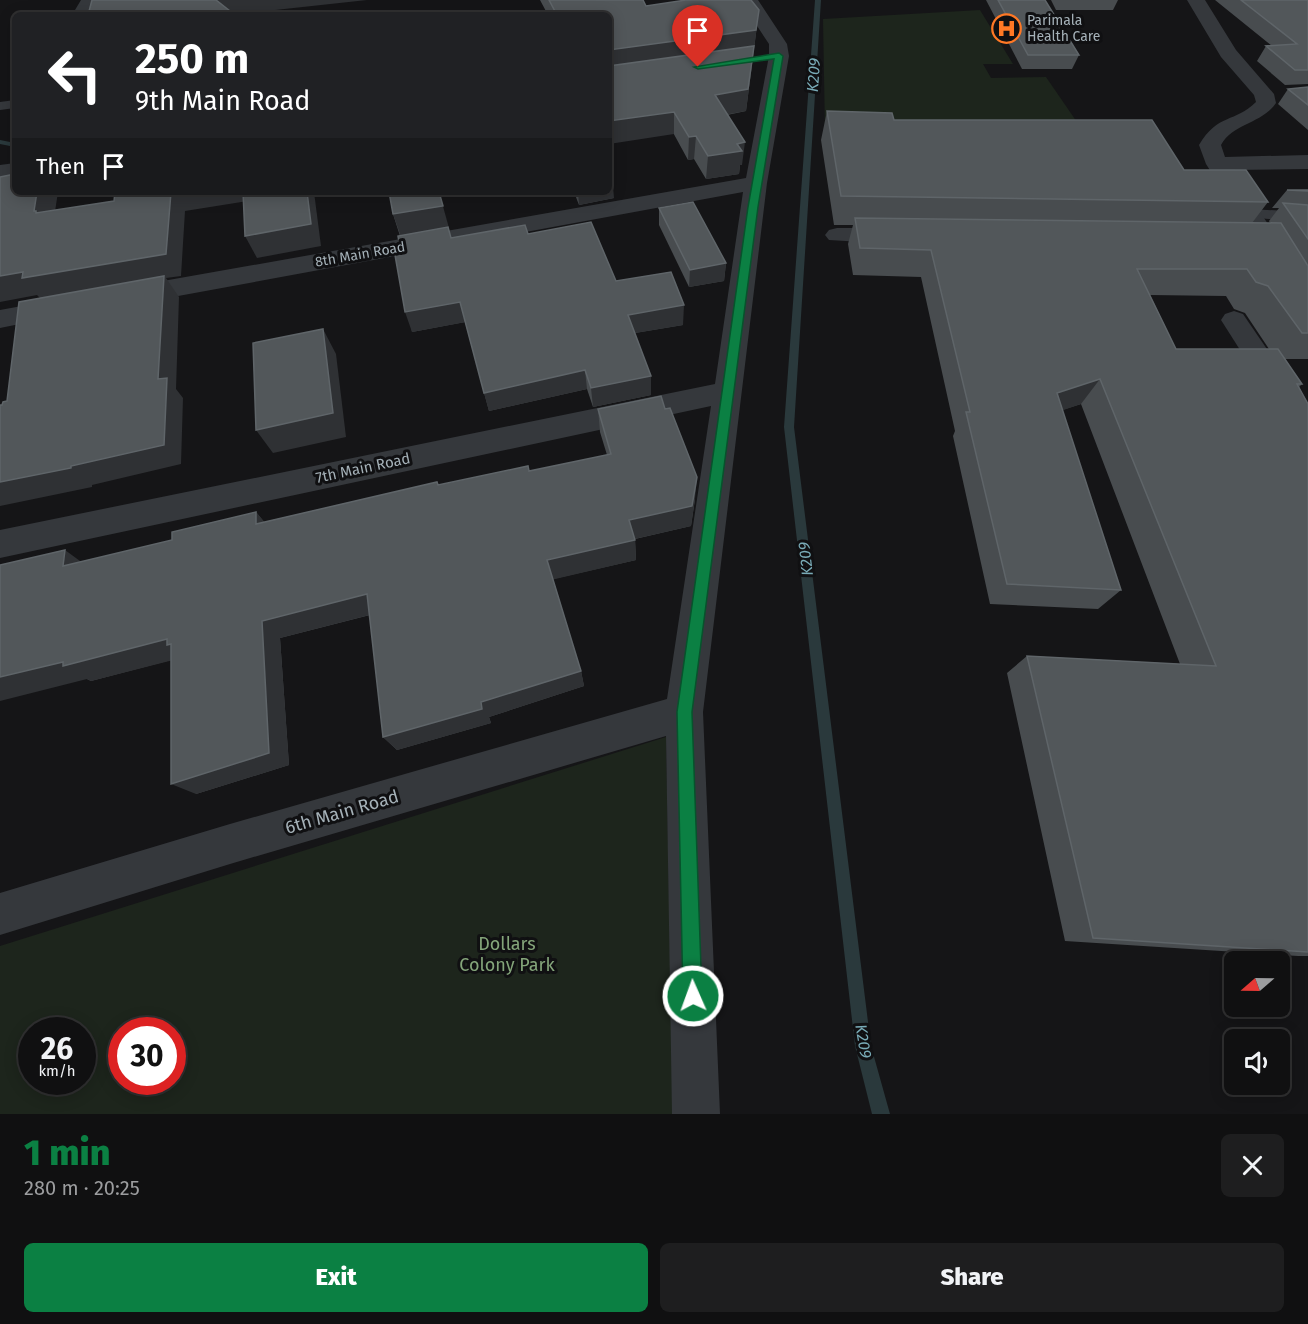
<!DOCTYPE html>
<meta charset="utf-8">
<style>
:root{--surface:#101011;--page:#1e1e1f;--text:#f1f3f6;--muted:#9c9d9f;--line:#303031;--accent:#0b8043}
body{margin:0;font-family:"Fira Sans",sans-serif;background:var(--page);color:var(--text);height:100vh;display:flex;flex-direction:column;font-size:22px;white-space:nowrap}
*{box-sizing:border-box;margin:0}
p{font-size:20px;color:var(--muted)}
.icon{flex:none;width:33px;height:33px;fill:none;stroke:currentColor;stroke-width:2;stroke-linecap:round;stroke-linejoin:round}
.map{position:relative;height:1114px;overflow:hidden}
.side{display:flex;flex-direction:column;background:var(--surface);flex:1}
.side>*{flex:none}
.hud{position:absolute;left:12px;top:12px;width:600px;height:183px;border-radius:9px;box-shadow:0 3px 15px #0003,0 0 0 2px var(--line);background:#202124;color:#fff;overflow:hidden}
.needle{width:39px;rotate:250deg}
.buttons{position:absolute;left:1224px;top:951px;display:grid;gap:12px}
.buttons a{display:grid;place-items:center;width:66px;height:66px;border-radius:9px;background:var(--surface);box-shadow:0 3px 15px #0003,0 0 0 2px var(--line);font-size:30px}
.speed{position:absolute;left:18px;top:1017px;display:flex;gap:12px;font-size:30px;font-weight:700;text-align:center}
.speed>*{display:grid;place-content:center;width:78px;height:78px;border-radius:50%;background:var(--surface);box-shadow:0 3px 15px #0003,0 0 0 2px var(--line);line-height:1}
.speed small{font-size:15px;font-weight:400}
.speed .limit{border:9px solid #d22;background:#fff;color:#111}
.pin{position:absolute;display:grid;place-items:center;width:51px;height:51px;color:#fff;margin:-62px -26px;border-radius:50% 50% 50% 0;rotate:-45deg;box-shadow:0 0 6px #0007}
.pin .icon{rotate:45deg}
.me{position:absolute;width:66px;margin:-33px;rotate:358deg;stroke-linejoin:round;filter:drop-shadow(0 0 4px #0008)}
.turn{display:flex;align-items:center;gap:21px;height:126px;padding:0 24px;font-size:27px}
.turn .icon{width:78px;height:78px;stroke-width:2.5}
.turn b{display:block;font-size:42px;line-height:51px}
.then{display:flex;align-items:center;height:57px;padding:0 24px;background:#0003;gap:12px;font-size:22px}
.round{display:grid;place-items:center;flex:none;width:63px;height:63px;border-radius:9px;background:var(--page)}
.summary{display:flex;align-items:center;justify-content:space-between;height:102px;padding:0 24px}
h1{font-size:36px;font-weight:800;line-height:45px;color:var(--accent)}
.cta{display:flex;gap:12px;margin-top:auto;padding:12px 24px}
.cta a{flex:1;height:69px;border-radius:9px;background:var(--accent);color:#fff;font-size:24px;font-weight:800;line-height:69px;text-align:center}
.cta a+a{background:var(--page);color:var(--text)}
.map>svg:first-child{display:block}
</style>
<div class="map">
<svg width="1308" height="1114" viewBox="0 0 1308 1114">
<rect width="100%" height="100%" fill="#151517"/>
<g fill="#1d251c" fill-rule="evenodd">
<polygon points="980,10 1013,64 983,64 991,78 1046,77 1090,141 825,132 823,19"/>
<path d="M666,737L673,1114H0V946ZM32,1030H82V1082H32ZM122,1030H172V1082H122Z"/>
</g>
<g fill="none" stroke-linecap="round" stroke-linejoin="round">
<g fill="#2a393c" fill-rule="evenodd">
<polygon points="578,0 587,0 544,15 534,15"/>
<polygon points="815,0 821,0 794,427 871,1046 890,1114 872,1114 855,1046 784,427"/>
<polygon points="0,140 15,143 15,147 0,144"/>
</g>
<g fill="#35383c" fill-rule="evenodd">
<polygon points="15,100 15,108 0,110 0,102"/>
<polygon points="1249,209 1308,212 1308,222 1244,217 1242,214 1244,211"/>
</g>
<g fill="#35383c" fill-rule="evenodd">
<polygon points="81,0 99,0 90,15 72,15"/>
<polygon points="740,0 758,0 787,44 789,56 767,183 703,712 720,1114 672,1114 666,736 230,864 0,935 0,893 230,824 667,699 711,406 0,558 0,530 715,384 743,192 129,305 120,302 116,296 120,290 129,287 746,178 769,56 769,44"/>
<path d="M1187,0H1205L1236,50L1274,94L1276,103C1262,124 1233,123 1221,145L1225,157L1308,155V169L1232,170L1308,284V313L1299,310L1206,164L1199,145C1218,113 1235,123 1256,102L1254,95L1221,57Z"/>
<polygon points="15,163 15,177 0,179 0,165"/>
<polygon points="837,228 896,228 905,231 908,236 905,241 896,244 829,240 825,235 829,230"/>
<polygon points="60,299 69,302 73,308 69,314 0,328 0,310"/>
<polygon points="1234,311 1243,314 1308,409 1308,444 1298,441 1221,320 1225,314"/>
</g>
</g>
<g fill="#484c4f" fill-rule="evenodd">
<polygon points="540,0 643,0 646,6 759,10 746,111 727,115 742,165 740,165 739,174 706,179 694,159 688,160 609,15 548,15"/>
<polygon points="986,0 1045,0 1079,55 1072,69 1022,69"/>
<polygon points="1051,0 1118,0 1113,10 1056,10"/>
<polygon points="1215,0 1308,0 1308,84 1285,85 1257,61 1266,46 1272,46"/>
<polygon points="1308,87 1308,130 1278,104 1288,89"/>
<path d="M827,111L894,120L1184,170L1268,202L1252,223H1270L1269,221L1279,208H1272L1287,190H1308V359H1285L1302,384L1299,387L1308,404V956H1298L1065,941L1007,673L1027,656L1180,664L1081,404L1062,410L1121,590L1098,609L990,604L953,436L955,431L921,277L853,275L848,244L853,225H834L821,140ZM1150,295L1226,296L1234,309L1245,313L1269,349H1176Z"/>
<polygon points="574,192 609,192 614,198 579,205"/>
<polygon points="659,208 726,263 724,281 689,287 659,225"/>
<polygon points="393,214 451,238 528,234 616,281 683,325 635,333 651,395 593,407 587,389 489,411 465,322 412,332 401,254 400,236"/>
<polygon points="598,409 695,499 691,526 635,539 636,560 553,579 581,671 584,686 489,717 491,723 397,750 383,737 370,615 280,638 289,765 196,794 171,660 91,681 87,679 81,562 172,540 256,512 264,522 437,482 439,485 529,471 607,455 600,432"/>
</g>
<g fill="#2f3134">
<polygon points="203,0 367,0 266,11 267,15 210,15"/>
<polygon points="759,10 746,111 713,117 609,72 609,50"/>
<polygon points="674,112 674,134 609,144 609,121"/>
<polygon points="696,136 694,159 688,160 689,137"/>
<polygon points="745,142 742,165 740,165 739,174 706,179 708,156 737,144"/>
<polygon points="612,175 614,198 579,205 578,192 609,192 609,176"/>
<polygon points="37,192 58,192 52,231 34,211"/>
<polygon points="171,192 250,192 254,200 185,211 181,276 166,278 179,297 176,389 183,398 181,464 92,485 92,487 0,506 0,482 42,300 37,295 0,302 0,276"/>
<polygon points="307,192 314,192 321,246 257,258 245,236"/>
<polygon points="439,192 449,228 401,237 393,214"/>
<polygon points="726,263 724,281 689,287 690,270"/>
<polygon points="460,302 466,322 412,332 405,312"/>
<polygon points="684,305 683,325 629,334 628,315"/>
<polygon points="323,329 336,354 346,437 273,453 256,430"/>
<polygon points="585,370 587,389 489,411 484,393"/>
<polygon points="651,376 651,395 593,407 591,388"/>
<polygon points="1100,379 1081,404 1040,418 1057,393"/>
<polygon points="697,477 695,499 691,526 630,540 629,520"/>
<polygon points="256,512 273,532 256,524"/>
<polygon points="635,540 636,560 551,580 547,560"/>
<polygon points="65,550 91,569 63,566"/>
<polygon points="367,594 381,612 280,638 289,765 196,794 171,784 262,621"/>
<polygon points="167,639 185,657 91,681 87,679 0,701 0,677 63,662"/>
<polygon points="581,671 584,686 489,717 491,723 397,750 383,737 481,702"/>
</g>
<g fill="#52575a" stroke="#5f6569" stroke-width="1.5">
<polygon points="92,0 216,0 235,15 88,15"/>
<polygon points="549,0 643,0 646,6 686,0 751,0 759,10 756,30 609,50 609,15 557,15"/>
<polygon points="998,0 1045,0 1079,55 1028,55"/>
<polygon points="1241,0 1307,0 1308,1 1308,70 1295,70 1266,46 1297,44"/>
<polygon points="754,46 748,89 715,95 745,142 737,144 742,151 708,156 696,136 689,137 674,112 609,121 609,66"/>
<polygon points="1308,87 1308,105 1288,89"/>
<polygon points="827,111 892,113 894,120 1152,120 1184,170 1246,170 1268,202 841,196"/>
<polygon points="609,168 612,175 609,176"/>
<polygon points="15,174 15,192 37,192 34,211 36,211 36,213 114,201 115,192 171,192 166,254 22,278 23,272 0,276 0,177"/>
<polygon points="1287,190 1308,190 1308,191"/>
<polygon points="243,192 307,192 311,224 245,236"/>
<polygon points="389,192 439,192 443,206 393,214"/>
<polygon points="693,202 726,263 690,270 659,208"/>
<polygon points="1283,203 1308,205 1308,239"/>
<polygon points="855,218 1281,223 1308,266 1308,333 1302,333 1268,286 1256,282 1247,269 1137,269 1176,349 1278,349 1302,384 1297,384 1308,404 1308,952 1093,938 1027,656 1216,666 1100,379 1057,393 1121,590 1007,584 966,412 970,412 931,250 860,248"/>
<polygon points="591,222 616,281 671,272 684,305 628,315 651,376 591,388 585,370 484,393 460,302 405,312 395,255 401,254 398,236 448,227 451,238 525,225 528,234"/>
<polygon points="164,276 158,379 167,378 164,445 71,466 71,468 0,482 0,405 2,405 3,402 7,401 19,302"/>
<polygon points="323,329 333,413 256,430 253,343"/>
<polygon points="661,396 665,409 670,408 697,477 692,506 629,520 635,540 547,560 581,671 481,702 482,709 383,737 367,594 262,621 269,753 171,784 171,644 167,645 167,639 63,666 63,662 0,677 0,565 65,550 63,566 172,540 172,532 256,512 256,524 437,482 438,485 528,466 529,471 611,454 598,409"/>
</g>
<polygon fill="#0b8043" stroke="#07532c" stroke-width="1.5" points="779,53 783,56 758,207 692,712 702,996 699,1002 693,1005 686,1002 683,996 677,712 748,207 774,59 698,69 694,67"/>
<defs>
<symbol id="hospital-ring" viewBox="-11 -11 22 22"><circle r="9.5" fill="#101012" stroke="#ff7825" stroke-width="1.5"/><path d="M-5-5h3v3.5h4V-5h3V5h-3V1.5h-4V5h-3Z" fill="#ff7825"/></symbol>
</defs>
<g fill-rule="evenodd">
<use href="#hospital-ring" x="990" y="12" width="33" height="33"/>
</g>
<g text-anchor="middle" stroke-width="6" stroke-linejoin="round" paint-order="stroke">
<g font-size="14" fill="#a5b1b8" stroke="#101012" text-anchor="start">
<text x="1027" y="25">Parimala<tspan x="1027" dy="16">Health Care</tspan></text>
</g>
<g font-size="14" fill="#a5b1b8" stroke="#101012">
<text transform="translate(360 254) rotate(-10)" y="5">8th Main Road</text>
</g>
<g font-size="15" fill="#a5b1b8" stroke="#101012">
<text transform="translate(363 468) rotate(-12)" y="5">7th Main Road</text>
</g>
<g font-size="16" font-style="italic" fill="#79abb7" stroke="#101012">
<text transform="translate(813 75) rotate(-86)" y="6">K209</text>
<text transform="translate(805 559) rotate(-97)" y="6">K209</text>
<text transform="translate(864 1041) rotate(80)" y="6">K209</text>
</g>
<g font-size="18" fill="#a5b1b8" stroke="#101012">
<text transform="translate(342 812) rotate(-16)" y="6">6th Main Road</text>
</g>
<g font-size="18" fill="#84a57a" stroke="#101012">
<text x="507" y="950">Dollars<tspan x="507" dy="21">Colony Park</tspan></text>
</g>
</g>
</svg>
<div class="buttons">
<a><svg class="needle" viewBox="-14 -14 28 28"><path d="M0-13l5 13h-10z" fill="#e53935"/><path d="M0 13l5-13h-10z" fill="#9c9d9f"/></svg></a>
<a><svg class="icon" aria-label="sound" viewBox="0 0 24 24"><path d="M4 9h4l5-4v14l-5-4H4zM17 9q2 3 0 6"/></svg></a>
</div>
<div class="speed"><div>26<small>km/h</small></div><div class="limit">30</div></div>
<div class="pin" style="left:698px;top:67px;background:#d93025"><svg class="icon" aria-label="arrive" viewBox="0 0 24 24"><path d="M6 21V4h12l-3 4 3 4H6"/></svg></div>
<svg class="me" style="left:693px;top:996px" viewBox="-20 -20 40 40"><circle r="17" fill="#0b8043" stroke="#fff" stroke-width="3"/><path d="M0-11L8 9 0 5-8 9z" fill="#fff"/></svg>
<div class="hud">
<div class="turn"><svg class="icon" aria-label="left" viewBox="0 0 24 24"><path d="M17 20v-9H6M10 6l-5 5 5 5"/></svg><div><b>250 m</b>9th Main Road</div></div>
<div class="then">Then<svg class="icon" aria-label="arrive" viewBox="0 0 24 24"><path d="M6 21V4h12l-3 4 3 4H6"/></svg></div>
</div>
</div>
<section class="side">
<div class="summary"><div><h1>1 min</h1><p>280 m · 20:25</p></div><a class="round"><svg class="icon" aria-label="close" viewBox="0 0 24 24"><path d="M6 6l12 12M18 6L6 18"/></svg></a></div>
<div class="cta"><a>Exit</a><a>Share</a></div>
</section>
